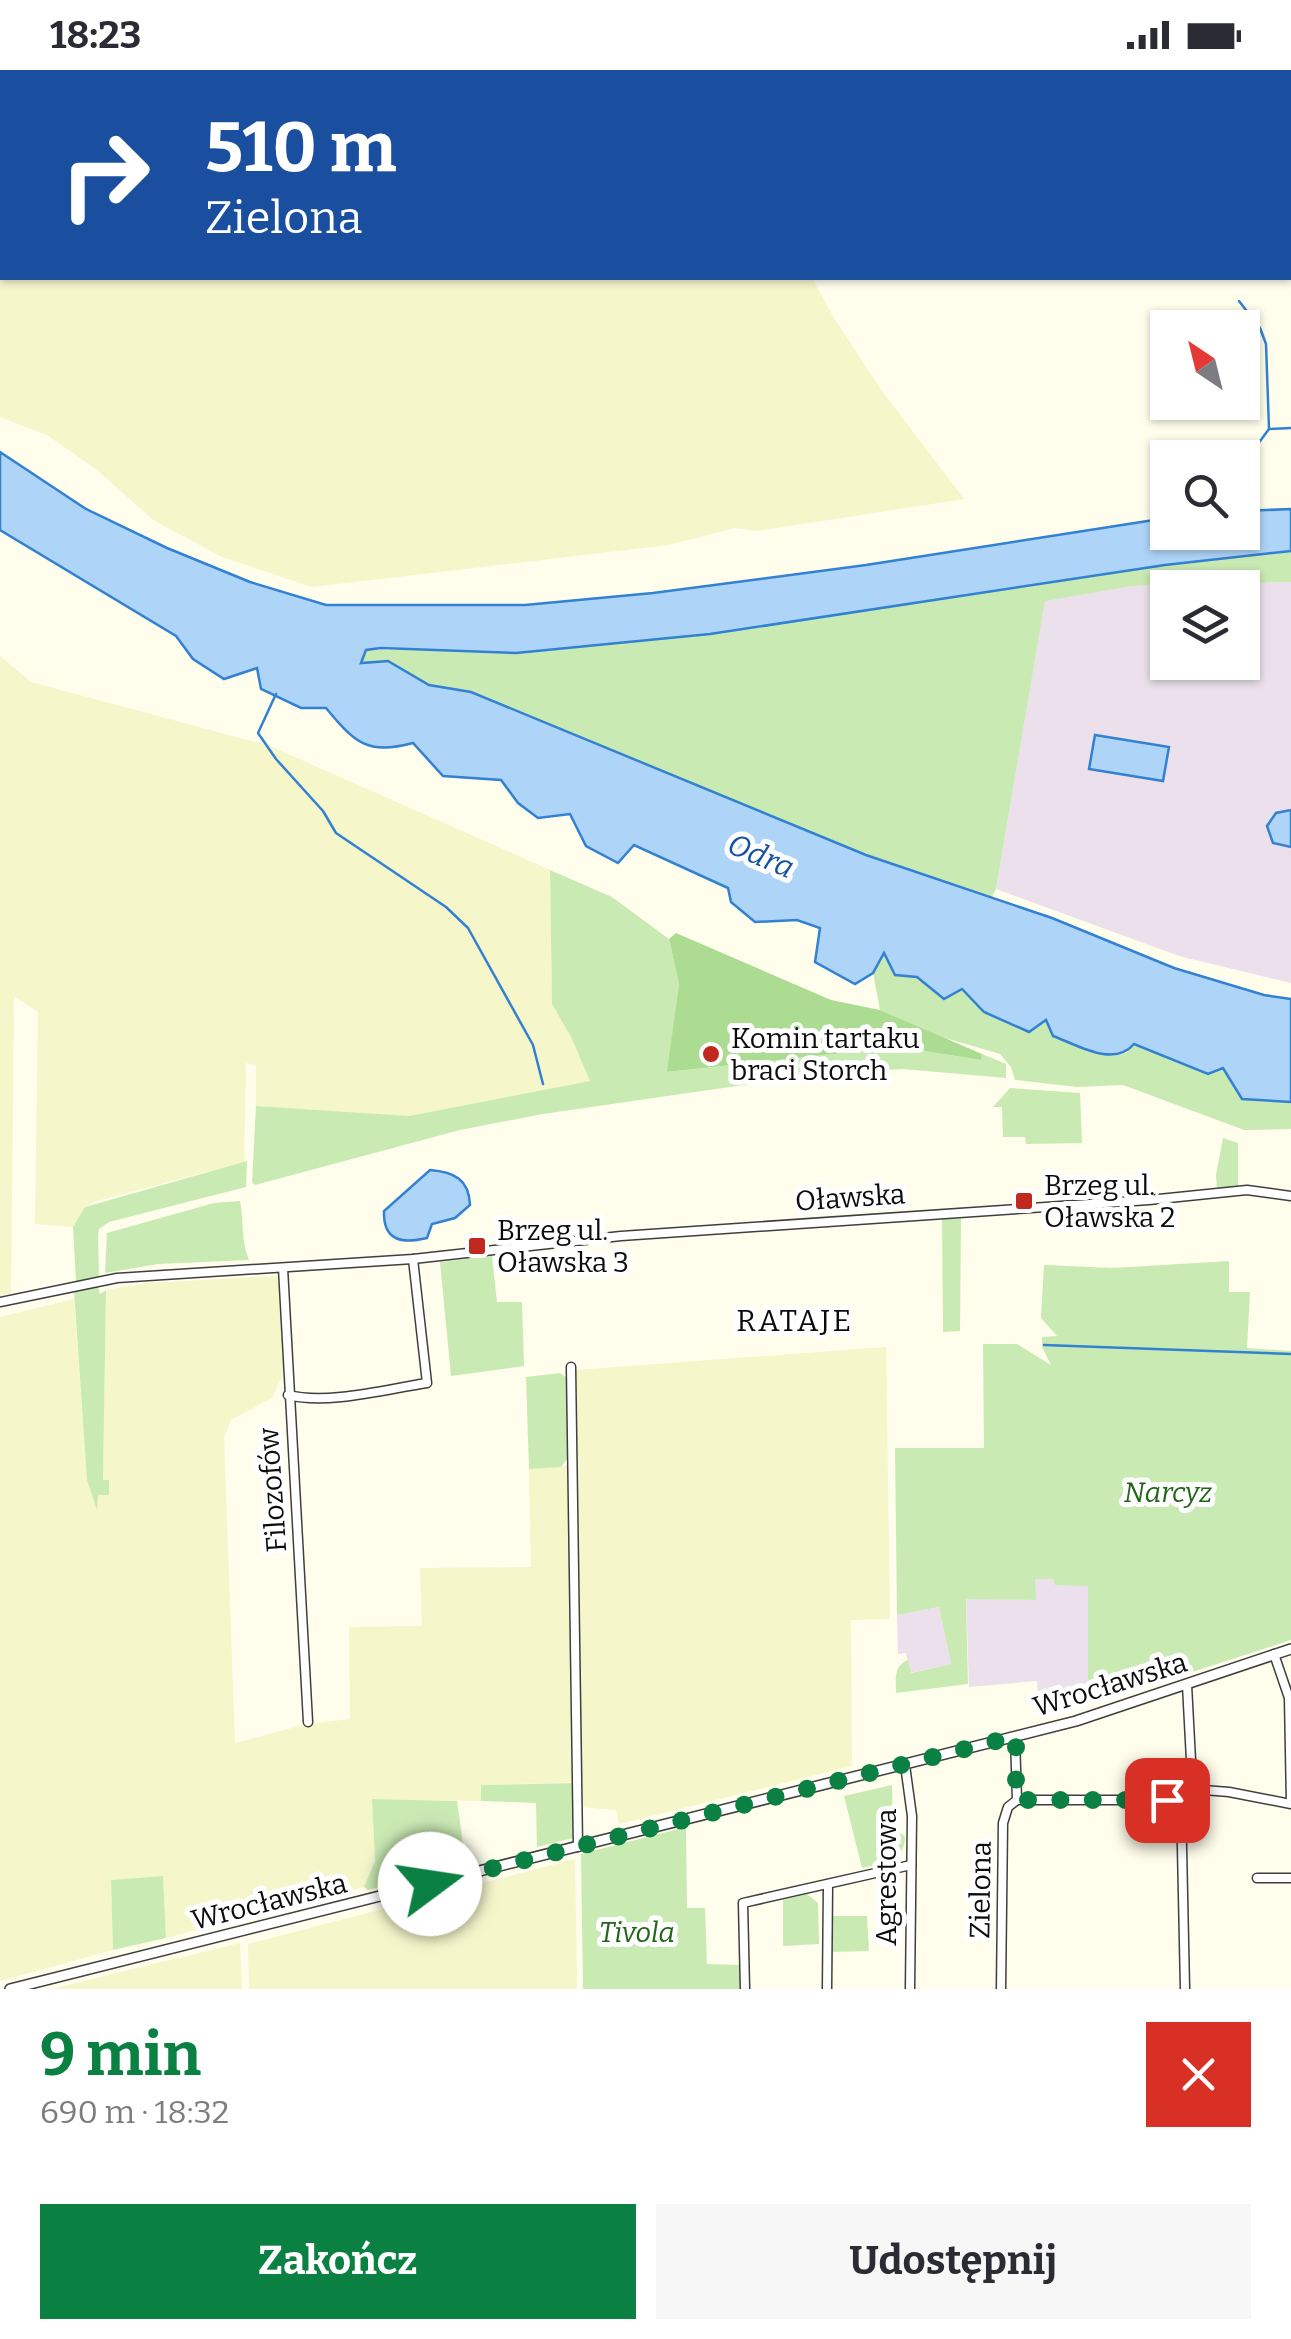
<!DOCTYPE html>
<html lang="pl">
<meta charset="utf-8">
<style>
:root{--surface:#fff;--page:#f7f7f7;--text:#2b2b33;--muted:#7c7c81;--accent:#0b8043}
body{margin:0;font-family:Bitter,serif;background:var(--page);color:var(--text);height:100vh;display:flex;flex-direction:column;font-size:38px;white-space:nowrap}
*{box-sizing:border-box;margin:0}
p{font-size:32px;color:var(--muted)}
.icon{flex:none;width:55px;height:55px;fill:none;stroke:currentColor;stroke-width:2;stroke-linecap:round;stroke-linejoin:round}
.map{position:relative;height:1919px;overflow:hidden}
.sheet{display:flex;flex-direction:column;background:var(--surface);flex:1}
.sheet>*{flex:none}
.hud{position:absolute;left:0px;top:0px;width:1292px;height:210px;box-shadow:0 2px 8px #0004;background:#1a4fa0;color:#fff;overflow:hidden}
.needle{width:65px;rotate:325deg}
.buttons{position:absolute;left:1150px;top:240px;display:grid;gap:20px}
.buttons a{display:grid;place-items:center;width:110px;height:110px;border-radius:0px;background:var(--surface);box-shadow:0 2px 8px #0004;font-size:50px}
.pin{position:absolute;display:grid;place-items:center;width:85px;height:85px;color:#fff;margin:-42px;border-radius:20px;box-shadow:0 5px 15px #0006}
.me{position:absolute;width:110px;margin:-55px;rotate:76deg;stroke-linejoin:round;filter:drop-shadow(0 0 8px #0008)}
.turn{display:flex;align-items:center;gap:35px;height:210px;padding:0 40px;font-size:45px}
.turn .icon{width:130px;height:130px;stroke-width:2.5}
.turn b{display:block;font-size:70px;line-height:85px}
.round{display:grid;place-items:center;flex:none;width:105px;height:105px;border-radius:0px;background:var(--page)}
.head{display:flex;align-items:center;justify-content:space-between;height:170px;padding:0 40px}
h1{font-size:60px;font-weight:700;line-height:75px;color:var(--accent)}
.cta{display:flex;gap:20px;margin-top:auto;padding:20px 40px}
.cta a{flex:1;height:115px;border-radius:0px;background:var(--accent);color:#fff;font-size:40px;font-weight:700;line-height:115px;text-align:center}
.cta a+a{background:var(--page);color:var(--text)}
.status{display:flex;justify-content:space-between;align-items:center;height:70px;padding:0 50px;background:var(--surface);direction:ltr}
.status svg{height:28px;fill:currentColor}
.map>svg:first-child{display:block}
</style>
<div class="status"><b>18:23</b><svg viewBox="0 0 49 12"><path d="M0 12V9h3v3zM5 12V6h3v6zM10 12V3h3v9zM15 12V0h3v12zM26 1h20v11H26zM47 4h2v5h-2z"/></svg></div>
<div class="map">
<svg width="1291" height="1919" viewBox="0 0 1291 1919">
<rect width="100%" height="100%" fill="#fffdeb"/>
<g fill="#ebe0eb" fill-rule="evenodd">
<path d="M1291,512V913L1179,886L996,819L1045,530L1132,516ZM1168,518H1242V592H1168Z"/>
<polygon points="1035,1509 1054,1509 1055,1515 1088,1515 1088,1634 1039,1647 1037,1611 969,1617 966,1528 1035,1530"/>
<polygon points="939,1537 951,1594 910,1603 906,1583 898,1584 897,1545"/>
</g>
<g fill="#f5f6ca">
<polygon points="0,0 693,0 694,2 2,2 2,208 812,208 834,248 882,321 964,429 757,461 735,458 668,475 312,517 222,487 153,450 96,399 47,365 0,347"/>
<polygon points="0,586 31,612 270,676 550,800 552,933 571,967 590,1011 409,1046 256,1036 256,995 246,993 244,1092 93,1132 85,1137 73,1157 35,1154 38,942 14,926 11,1223 0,1226"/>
<polygon points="281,1206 284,1302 272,1328 231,1350 224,1367 235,1673 307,1654 350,1649 349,1557 422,1556 420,1498 531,1497 529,1399 576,1395 576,1300 886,1277 890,1549 851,1550 852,1696 619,1754 616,1740 581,1737 580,1712 481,1715 481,1731 372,1729 375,1791 364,1817 166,1868 163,1806 111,1810 113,1880 0,1911 0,1247 74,1229 87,1409 96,1437 98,1425 109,1424 109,1411 103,1411 106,1220 148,1213"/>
<polygon points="575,1789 577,1919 249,1919 248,1874"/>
<polygon points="240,1873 242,1919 53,1919 92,1909"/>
</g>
<g fill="#caeab4">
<polygon points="1291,481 1291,512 1132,516 1045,531 996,819 992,827 865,785 471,622 429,615 388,591 361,594 366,580 449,580 894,536 1165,495"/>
<polygon points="550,800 612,827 669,869 679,914 668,1002 898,977 980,990 982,984 1006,994 1006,1008 903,999 819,1004 543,1044 460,1060 255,1115 252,1112 256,1036 409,1046 590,1011 571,967 552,934"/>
<polygon points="883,883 895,905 917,907 944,929 961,919 984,942 1046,950 1120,984 1126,983 1133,974 1208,1004 1223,998 1242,1029 1291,1032 1291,1059 1244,1060 1123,1015 1077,1017 1015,1010 1011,997 1000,984 942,967 880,940 873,903"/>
<polygon points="1010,1018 1080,1023 1082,1073 1026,1074 1025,1067 1003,1067 1002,1037 993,1037"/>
<polygon points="1223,1068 1238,1073 1238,1116 1217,1119 1216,1105"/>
<polygon points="247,1091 246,1117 109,1152 99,1159 98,1166 99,1207 76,1212 73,1157 85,1137"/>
<path d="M240,1131C244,1150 241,1173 249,1190L158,1194L105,1203L107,1163L214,1133Z"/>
<polygon points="942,1149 961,1149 960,1261 943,1262"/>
<polygon points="492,1186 497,1232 522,1232 524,1296 451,1306 440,1192"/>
<path d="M1229,1191V1222H1250L1247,1278L1291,1281V1570L1093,1634L1088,1624V1516L1055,1515L1053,1509H1035L1036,1530L966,1529L968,1614L896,1623C896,1610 893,1596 908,1590L911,1603L951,1594L939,1537L897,1545L895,1378H984L983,1274H1017L1051,1295L1042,1277V1267L1057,1266L1041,1248L1044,1195L1113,1198Z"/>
<polygon points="98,1217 100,1224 106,1220 103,1410 109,1410 109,1425 98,1425 97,1440 87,1410 74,1221"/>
<polygon points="560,1303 567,1308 567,1389 561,1397 529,1399 526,1307"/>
<polygon points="575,1713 573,1768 537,1777 536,1733 481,1731 481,1715"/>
<path d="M892,1715L893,1756L905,1767C904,1793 883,1793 862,1798L844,1726Z"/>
<polygon points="372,1729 457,1731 466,1795 368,1820 364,1817 375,1791"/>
<polygon points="686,1757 687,1838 705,1838 707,1894 741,1895 740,1919 583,1919 581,1784"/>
<polygon points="163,1806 166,1868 113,1880 111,1810"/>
<polygon points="807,1824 818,1833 819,1874 783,1876 783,1830"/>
<polygon points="830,1846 867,1846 869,1881 831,1882"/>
</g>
<polygon fill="#abdc92" points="676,863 831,930 880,940 982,984 981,990 898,977 667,1002 679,914 669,869"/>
<g fill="#aed4f8" stroke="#3281d2" stroke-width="2.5">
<path d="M0,382L86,439L167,478L250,512L326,535H525L653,523L866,495L1167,448L1168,462H1242L1243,441L1291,439V481L1165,495L710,564L516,583L381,578L366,580L361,593L388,591L429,615L471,622L866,785L1052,848L1174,898L1264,925L1291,929V1032L1242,1029L1223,998L1208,1004L1134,974C1113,998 1078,975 1053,966L1046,950L1029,962L984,942L962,919L944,929L917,907L895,905L884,883L873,903L855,914L815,892L820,858L797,850L755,852L731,832L728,818L634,775L618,793L586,776L570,744L538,748L518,733L501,710L443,706L413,673C367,685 355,673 326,638H301L261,619L257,598L224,609L193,589L176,566L0,460Z"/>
<polygon points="1095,665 1169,677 1163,711 1089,699"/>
<polygon points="1291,740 1291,777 1273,773 1267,756 1276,743"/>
<path d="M430,1100C454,1102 469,1109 470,1135L455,1148L432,1154L427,1168C402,1174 383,1171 384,1141Z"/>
</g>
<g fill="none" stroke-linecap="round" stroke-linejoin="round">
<g stroke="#3281d2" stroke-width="2.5">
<polyline points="707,0 709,2"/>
<polyline points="1239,231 1260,258 1266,274 1269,359 1249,386"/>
<polyline points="1269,359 1291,358"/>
<polyline points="276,624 258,663 276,689 323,741 336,763 446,837 468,858 533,975 543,1014"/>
<polyline points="1044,1275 1291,1284"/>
</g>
<defs>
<g id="minor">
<polyline points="283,1198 308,1652"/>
<polyline points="0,1232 117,1208 413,1189 621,1166 1149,1130 1247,1120 1291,1126"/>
<polyline points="571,1297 578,1777"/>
<path d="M288,1325C328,1335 387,1319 427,1313L413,1189"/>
<polyline points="1274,1584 1289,1628 1291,1733"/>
<polyline points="905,1695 912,1746 910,1919"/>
<polyline points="1191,1719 1229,1722 1291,1734"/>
<polyline points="1017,1730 1181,1730"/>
<polyline points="1257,1808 1291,1808"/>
<polyline points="745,1919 743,1833 911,1795"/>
<polyline points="827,1919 828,1815"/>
<polyline points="1001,1919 1003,1753 1008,1737 1017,1730 1015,1667"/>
<polyline points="1185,1919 1181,1730 1191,1719 1192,1709 1187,1615"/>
</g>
<polyline id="tertiary" points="10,1919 1076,1651 1291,1579"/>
</defs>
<use href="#minor" stroke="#3f3f3f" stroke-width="11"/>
<use href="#tertiary" stroke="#3f3f3f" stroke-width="12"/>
<use href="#minor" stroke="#fff" stroke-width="8"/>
<use href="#tertiary" stroke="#fff" stroke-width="9"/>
</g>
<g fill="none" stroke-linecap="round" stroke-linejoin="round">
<polyline stroke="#0b8043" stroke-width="18" stroke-dasharray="0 32.4" points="430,1814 1016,1666 1016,1730 1167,1730"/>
</g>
<g fill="#c1291f" stroke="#fff" stroke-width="4">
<circle cx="711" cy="984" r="10"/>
<rect x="1014" y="1121" width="20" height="20" rx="5"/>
<rect x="467" y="1166" width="20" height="20" rx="5"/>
</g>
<g text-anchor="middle" stroke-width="10" stroke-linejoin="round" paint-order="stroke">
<g font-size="28" fill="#0c0c0c" stroke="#fff" text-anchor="start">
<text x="731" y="978">Komin tartaku<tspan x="731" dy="32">braci Storch</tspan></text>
<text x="1044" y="1125">Brzeg ul.<tspan x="1044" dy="32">Oławska 2</tspan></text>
<text x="497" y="1170">Brzeg ul.<tspan x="497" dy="32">Oławska 3</tspan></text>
</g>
<g font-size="28" fill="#0c0c0c" stroke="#fff">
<text transform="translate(850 1127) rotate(-4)" y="10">Oławska</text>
<text transform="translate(272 1420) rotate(-94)" y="10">Filozofów</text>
<text transform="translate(1110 1614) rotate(-17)" y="10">Wrocławska</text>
<text transform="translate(886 1807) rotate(-90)" y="10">Agrestowa</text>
<text transform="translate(980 1820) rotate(-89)" y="10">Zielona</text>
<text transform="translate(269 1831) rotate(-14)" y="10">Wrocławska</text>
</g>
<g font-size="28" font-style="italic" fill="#22661a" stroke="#fff">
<text x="1168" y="1432">Narcyz</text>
<text x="637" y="1872">Tivola</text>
</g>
<g font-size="30" font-style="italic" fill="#1153a2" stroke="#fff">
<text transform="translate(761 786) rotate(23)" y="10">Odra</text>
</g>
<g font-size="30" letter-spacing="2.5" fill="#0c0c0c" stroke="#fff">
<text x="795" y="1261">RATAJE</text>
</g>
</g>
</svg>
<div class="buttons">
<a><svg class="needle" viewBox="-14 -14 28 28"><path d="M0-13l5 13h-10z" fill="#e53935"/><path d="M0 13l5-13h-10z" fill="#7c7c81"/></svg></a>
<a><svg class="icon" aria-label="search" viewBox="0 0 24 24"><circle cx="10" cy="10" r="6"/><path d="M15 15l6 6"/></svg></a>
<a><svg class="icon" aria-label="layers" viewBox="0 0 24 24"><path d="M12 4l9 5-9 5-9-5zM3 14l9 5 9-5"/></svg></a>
</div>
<div class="pin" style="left:1167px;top:1730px;background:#d93025"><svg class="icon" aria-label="arrive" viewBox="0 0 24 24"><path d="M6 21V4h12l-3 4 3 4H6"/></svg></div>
<svg class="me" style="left:430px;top:1814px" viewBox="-20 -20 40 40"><circle r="19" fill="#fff"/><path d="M0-13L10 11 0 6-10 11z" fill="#0b8043"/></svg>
<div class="hud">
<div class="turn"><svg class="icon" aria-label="right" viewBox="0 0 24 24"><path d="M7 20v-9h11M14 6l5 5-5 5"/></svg><div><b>510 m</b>Zielona</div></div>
</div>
</div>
<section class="sheet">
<div class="head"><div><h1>9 min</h1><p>690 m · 18:32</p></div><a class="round" style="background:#d93025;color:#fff"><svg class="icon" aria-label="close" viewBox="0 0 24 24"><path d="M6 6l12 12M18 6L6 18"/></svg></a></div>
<div class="cta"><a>Zakończ</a><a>Udostępnij</a></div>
</section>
